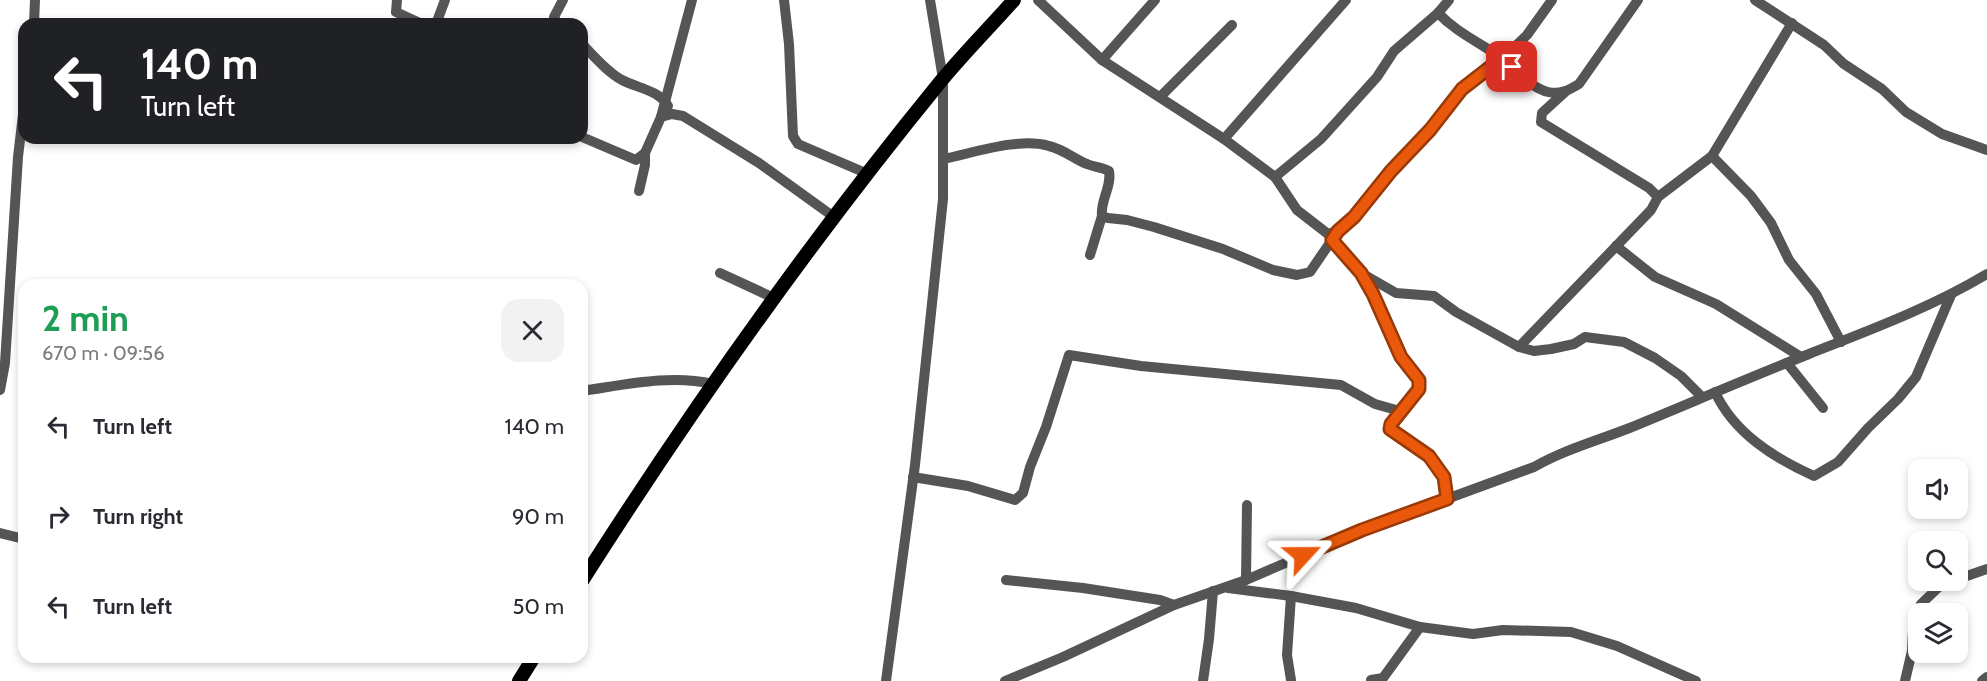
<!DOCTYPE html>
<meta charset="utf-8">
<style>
:root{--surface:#fff;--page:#f2f2f3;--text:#2b2b33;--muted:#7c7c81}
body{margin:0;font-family:Cabin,sans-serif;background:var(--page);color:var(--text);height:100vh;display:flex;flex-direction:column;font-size:22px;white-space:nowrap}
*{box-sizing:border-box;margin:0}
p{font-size:20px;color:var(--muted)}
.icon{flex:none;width:33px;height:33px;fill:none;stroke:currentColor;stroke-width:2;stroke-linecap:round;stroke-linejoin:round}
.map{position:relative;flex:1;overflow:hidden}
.drawer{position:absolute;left:18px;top:279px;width:570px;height:384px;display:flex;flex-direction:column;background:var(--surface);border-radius:18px;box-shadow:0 3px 9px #0003}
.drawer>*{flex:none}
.top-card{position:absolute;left:18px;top:18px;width:570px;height:126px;border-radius:18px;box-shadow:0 3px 9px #0003;background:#202124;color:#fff;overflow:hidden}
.tools{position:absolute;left:1908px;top:459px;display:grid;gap:12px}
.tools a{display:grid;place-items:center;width:60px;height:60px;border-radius:12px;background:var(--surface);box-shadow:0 3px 9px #0003;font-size:30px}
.pin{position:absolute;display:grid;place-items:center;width:51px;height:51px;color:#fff;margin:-26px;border-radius:12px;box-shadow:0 3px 9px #0006}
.me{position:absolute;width:66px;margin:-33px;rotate:66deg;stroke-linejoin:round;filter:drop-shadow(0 0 4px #0008)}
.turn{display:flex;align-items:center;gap:21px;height:126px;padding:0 24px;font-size:27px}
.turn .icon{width:78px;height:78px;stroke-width:2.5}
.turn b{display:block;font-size:42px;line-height:51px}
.round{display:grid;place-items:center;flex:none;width:63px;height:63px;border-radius:18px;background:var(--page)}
.summary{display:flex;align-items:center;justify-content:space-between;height:102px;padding:0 24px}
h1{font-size:36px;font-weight:700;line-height:45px;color:#1e9e55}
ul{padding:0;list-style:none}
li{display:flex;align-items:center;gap:18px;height:90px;padding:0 24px}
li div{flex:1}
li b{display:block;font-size:22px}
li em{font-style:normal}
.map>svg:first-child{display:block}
</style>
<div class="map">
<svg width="1987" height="681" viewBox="0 0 1987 681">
<rect width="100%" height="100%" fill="#fff"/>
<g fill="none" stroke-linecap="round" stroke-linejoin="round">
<g stroke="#555" stroke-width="10">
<polyline points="397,0 396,12 422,24"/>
<polyline points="784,0 789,44 793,136 798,144 868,174"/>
<polyline points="1038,0 1102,60 1224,139 1275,177 1297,210 1328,234 1337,248 1361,273 1373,294 1401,357 1419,380 1419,389 1391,424 1390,429 1429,456 1444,477 1447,499"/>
<polyline points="1755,0 1824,45 1844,64 1882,89 1906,112 1942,134 1987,150"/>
<path d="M1438,13C1457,33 1481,43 1503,59C1517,70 1531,88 1548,92C1560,95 1569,90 1579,84L1638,0"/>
<polyline points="34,24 35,0"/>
<polyline points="436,24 445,0"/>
<polyline points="558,24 554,17 563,0"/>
<path d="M582,44C594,56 607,72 622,80C637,88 659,90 668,106"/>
<polyline points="1102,60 1155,0"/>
<polyline points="1160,97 1232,25"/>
<polyline points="661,117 692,0"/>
<polyline points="582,137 636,160 645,153 661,117 672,114 683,116 759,163 834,217"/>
<polyline points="1224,139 1346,0"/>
<polyline points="1712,156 1751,196 1771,223 1789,260 1816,294 1841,342"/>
<path d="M943,159C974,153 1018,137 1049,146C1063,149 1074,159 1087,164C1094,167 1102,167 1109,171C1112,187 1100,200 1102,216L1108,218L1127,220L1154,227L1223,249L1273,270L1297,275L1310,272L1338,231"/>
<polyline points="1275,177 1321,139 1377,77 1394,51 1438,13 1449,0"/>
<polyline points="639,191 645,165 645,153"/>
<polyline points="1658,197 1712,156 1792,23"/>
<polyline points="1331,233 1338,231 1354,217 1391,171 1430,130 1462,89 1502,59 1527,35 1552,0"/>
<polyline points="1616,246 1655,277 1716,304 1801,357"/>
<polyline points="1090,255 1102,216"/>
<polyline points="720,273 774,298"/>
<polyline points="1363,274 1396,293 1434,296 1456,312 1519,347 1534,351 1551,349 1574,344 1585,337 1624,342 1655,358 1681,376 1702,397"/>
<polyline points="1519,347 1651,210 1658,197 1649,188 1541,122 1542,113 1565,92"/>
<polyline points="1787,363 1823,408"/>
<polyline points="0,390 5,363 18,157 24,106"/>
<path d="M582,391C624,385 670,374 713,384"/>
<path d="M1715,392C1734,433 1774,458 1814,476L1838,462L1868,428L1898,399L1916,377L1951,295"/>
<polyline points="913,477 968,486 1015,500 1023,493 1030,467 1046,427 1069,355 1141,366 1341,385 1375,404 1400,411"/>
<polyline points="0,533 24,539"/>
<polyline points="1958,579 1987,569"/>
<polyline points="1006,580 1083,588 1160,600 1174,605"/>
<polyline points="1246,580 1247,505"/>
<polyline points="1228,588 1291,596 1356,608 1420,627 1473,634 1503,630 1571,632 1617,646 1696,681"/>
<polyline points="1291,596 1287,655 1291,680"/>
<polyline points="1371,680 1383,678 1420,627"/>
<polyline points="886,681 915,465 943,199 943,79 930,0"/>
<path d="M1005,681L1063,657L1174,605L1246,580L1362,530L1534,467C1564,450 1596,441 1627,429C1688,404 1748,378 1809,354C1870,330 1930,308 1987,274"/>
<polyline points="1203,681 1209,639 1213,591"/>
<polyline points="1905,681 1912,651 1913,630 1921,604 1942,584 1953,580"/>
<polyline points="1982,681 1987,677"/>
</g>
<g stroke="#000" stroke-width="14">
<path d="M582,581C692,408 811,240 941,81C964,53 990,27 1014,0"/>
<polyline points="519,681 534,657"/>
</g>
</g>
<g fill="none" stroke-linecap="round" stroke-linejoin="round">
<defs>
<polyline id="route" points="1303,555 1362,530 1447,499 1444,477 1429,456 1390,429 1391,424 1419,389 1419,380 1401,357 1373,294 1361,273 1332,240 1338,231 1354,217 1391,171 1430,130 1462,89 1502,58 1512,67"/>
</defs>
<use href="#route" stroke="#983908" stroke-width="15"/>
<use href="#route" stroke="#ea580c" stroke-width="10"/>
</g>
</svg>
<div class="tools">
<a><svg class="icon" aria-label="sound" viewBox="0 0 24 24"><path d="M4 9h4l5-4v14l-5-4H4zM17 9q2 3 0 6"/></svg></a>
<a><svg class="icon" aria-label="search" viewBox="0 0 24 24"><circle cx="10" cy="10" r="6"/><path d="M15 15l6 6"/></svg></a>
<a><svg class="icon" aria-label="layers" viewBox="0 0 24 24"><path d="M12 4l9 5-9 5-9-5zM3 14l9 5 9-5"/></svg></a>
</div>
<div class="pin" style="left:1512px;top:67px;background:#d93025"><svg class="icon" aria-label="arrive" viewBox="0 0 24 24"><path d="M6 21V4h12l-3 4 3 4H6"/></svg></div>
<svg class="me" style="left:1303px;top:555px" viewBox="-20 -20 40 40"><path d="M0-17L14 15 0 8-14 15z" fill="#ea580c" stroke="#fff" stroke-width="4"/></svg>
<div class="top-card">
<div class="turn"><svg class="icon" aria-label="left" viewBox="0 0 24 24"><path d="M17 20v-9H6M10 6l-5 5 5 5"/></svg><div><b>140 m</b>Turn left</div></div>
</div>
<section class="drawer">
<div class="summary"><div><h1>2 min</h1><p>670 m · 09:56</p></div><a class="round"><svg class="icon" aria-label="close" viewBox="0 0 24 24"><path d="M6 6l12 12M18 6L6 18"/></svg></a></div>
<ul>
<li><svg class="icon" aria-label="left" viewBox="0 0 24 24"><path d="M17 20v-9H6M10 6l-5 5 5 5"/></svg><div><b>Turn left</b></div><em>140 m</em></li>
<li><svg class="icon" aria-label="right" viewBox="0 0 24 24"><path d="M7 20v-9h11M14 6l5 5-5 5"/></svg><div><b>Turn right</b></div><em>90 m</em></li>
<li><svg class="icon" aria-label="left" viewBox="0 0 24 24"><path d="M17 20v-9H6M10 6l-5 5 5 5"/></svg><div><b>Turn left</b></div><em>50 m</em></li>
</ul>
</section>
</div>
